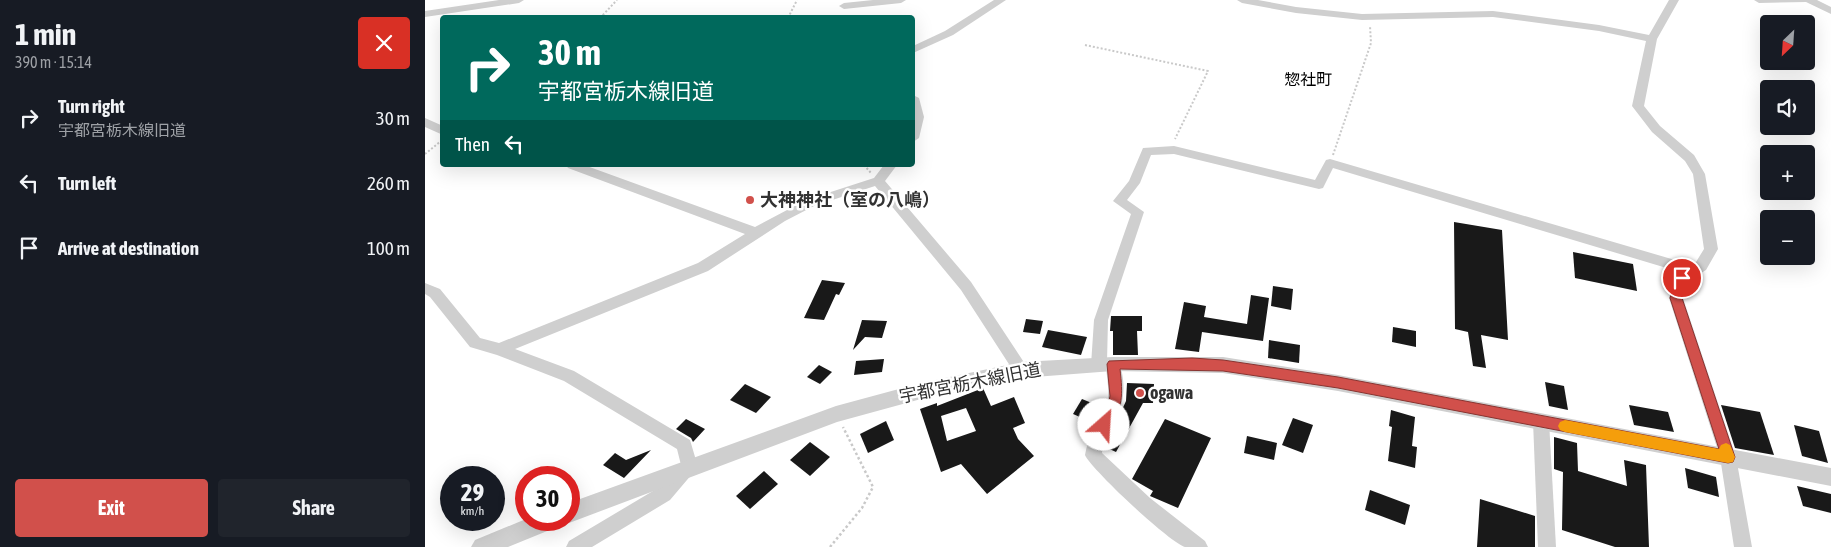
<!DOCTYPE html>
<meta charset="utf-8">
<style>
:root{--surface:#171b24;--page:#20242c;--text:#f1f3f6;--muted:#9ea1a6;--accent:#d1504b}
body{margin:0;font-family:"Asap Condensed","Noto Sans JP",sans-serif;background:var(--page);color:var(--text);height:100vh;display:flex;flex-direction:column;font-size:19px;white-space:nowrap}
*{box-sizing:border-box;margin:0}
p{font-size:16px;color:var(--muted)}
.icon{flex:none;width:28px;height:28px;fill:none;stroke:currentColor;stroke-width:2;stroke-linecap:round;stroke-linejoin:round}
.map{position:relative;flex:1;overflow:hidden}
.drawer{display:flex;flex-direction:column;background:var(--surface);width:425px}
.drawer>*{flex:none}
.top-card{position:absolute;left:15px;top:15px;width:475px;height:152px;border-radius:5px;box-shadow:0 5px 20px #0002;background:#00695c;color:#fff;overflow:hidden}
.needle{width:32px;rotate:205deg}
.buttons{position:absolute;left:1335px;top:15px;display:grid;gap:10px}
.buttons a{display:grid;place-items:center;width:55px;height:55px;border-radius:5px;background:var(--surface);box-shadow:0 5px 20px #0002;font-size:25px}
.speed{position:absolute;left:15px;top:466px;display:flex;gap:10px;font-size:25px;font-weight:700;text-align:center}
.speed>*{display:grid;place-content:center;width:65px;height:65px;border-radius:50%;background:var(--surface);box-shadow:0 5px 20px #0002;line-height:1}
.speed small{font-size:12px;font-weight:400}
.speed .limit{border:8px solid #d22;background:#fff;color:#111}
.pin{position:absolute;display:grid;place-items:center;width:42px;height:42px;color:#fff;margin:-21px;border:2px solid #fff;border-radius:50%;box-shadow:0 1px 5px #0007}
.me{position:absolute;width:55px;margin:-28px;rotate:26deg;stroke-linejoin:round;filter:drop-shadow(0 0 4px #0008)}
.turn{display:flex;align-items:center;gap:18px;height:105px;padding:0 15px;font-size:22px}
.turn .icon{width:65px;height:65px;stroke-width:2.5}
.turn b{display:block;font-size:35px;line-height:42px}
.then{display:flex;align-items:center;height:48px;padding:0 15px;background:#0003;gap:10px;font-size:19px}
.round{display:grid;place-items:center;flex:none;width:52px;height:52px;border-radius:5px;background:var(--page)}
.headline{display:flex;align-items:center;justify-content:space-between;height:85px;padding:0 15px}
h1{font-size:30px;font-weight:700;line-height:38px}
.primary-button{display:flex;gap:10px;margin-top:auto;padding:10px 15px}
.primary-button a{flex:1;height:58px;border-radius:5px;background:var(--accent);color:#fff;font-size:20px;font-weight:700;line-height:58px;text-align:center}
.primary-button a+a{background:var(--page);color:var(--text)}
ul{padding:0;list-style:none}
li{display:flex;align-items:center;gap:15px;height:65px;padding:0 15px}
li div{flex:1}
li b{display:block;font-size:19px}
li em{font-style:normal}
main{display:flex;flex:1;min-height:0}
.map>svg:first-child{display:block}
</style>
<main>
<section class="drawer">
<div class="headline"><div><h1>1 min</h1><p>390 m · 15:14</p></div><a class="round" style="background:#d93025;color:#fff"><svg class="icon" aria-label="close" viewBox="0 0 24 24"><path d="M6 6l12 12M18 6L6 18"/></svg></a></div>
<ul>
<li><svg class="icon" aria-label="right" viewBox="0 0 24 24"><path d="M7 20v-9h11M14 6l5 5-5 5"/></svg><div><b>Turn right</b><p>宇都宮栃木線旧道</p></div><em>30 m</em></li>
<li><svg class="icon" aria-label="left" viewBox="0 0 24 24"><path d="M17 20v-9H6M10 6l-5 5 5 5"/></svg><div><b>Turn left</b></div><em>260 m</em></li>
<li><svg class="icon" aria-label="arrive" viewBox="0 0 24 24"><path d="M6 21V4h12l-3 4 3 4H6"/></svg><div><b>Arrive at destination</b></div><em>100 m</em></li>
</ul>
<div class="primary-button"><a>Exit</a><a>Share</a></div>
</section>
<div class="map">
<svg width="1406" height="547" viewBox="0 0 1406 547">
<rect width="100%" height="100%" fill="#fff"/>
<g fill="#191919" fill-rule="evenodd">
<polygon points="1029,222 1077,230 1083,340 1056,335 1061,368 1048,366 1043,332 1030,329"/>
<polygon points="1148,252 1208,264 1212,291 1150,278"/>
<polygon points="397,280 420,283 414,295 411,294 399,320 379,318"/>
<polygon points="848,286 868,289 866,310 846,306"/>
<polygon points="826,295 844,298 838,341 777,332 774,352 750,349 759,302 781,306 779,317 822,324"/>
<polygon points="686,316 717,316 717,331 712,331 713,355 688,355 688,331 685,331"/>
<polygon points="601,319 618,321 615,334 598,332"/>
<polygon points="437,320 462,321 457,338 440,337 428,350"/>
<polygon points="968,327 991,331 991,347 967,342"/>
<polygon points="623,330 662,337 656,355 617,347"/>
<polygon points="844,340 875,345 874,363 843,358"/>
<polygon points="459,359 457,372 429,375 431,361"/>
<polygon points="394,365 407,372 395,384 382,377"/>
<polygon points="1120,382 1139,386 1143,410 1124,406"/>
<polygon points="702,383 729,384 728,403 718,403 691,452 680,447 701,401"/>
<polygon points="320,384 346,397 331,413 305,400"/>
<path d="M558,388L566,406L589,397L600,423L588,428L593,439L609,456L562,494L536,464L516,472L495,409L512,403V406ZM541,408L551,431L522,441L516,416Z"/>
<polygon points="657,399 679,408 671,424 648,414"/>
<polygon points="1204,405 1243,412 1249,432 1209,425"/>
<polygon points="1296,405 1335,412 1349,455 1310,448"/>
<polygon points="966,410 990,417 987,446 992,447 990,468 963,461 967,427 964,426"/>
<polygon points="868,418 888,425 878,453 857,445"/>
<polygon points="261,419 280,429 268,442 266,438 251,429"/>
<polygon points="740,419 786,438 753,508 725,496 728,491 707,479"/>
<polygon points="461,421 469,440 443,453 435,434"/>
<polygon points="1369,425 1394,431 1403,463 1377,456"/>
<polygon points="822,436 852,443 849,460 819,453"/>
<polygon points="1129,437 1152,443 1153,471 1202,486 1199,460 1221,465 1224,547 1190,547 1137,530 1138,472 1129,469"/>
<polygon points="385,442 405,457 385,476 365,460"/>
<polygon points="226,450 199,478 178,465 190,453 201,460"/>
<polygon points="1260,468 1291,477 1294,497 1263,488"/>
<polygon points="339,471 353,484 325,509 311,496"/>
<polygon points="1372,486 1406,494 1406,513 1378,506"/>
<polygon points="945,490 985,505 980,525 940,510"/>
<polygon points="1055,499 1110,516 1110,547 1052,547"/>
</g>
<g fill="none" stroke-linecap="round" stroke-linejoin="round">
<g stroke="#c9c9c9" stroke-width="2" stroke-dasharray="2 2" stroke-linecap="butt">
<polyline points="175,18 192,0"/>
<polyline points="363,18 372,0"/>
<polyline points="660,45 783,71 750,139"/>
<polyline points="0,154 16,141"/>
<polyline points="908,155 946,43 945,26"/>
<polyline points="439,165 446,173"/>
</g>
<polyline stroke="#c9c9c9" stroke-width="2.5" stroke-dasharray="2.5 2.5" stroke-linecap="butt" points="405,547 437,508 448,487 418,427"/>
<g fill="#cfcfcf" fill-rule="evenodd">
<polygon points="74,0 99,0 94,3 0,17 0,11"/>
<polygon points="448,0 481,0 476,3 419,9 414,6 419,3"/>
<polygon points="569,0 581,0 528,35 488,53 488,46 520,31"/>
<path d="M812,0H833L871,7L937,14L1068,11L1174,25L1224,35L1244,0H1254L1232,39L1219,106L1235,126L1269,155L1280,174L1293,249L1281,270L1263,281L1258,298L1311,457L1327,547H1309L1295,457L1244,298L1250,278L1255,272L908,168L898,188L894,189L749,154L726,155L715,183L702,200L719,212L683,320L682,362L688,358L693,360C696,366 697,372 698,379C702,415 681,423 677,453L725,498L780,541L783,547C776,547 766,547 760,547C745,543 666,469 660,455C663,435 676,423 682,405C685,393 682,379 681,367L674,371L669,369L666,365L669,320L706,214L688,201L704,181L718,148L749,146L890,180L901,160L905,159L1267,265L1271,262L1279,249L1268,174L1260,161L1227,132L1207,106L1221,41L1174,31L1068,17L937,20L871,13L817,3Z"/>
<polygon points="1329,0 1392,0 1406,7 1406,14 1381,2 1334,3"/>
<polygon points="488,95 494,98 499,117 494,138 488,142"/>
<polygon points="0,118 18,126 18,135 0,127"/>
<polygon points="141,165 159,165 330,227 381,200 449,178 459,165 472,165 460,181 546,282 604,370 601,375 596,376 591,375 536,290 450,186 389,206 360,221 283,271 90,349 149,371 265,440 273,467 245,500 167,547 141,547 144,541 233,488 256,465 252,449 139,381 72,355 45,347 5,297 0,294 0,283 15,289 55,338 74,343 273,263 320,234 143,168"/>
<polygon points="1116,414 1122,416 1124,421 1131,547 1113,547 1108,421 1110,416"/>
</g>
<g fill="#cfcfcf" fill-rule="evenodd">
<polygon points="688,357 798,357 913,375 1406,468 1406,486 913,391 798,373 688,371 596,378 496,399 412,422 144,523 137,520 144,520 144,503 411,406 496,383 596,362"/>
<polygon points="101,519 135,520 132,527 83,547 46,547 50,540"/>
</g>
</g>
<path fill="#d1504b" stroke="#883431" d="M1257,274L1263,278L1257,298L1310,457L1308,462L1303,463L913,388L798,371L695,369C698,396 698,406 684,429H674L672,425L682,410L685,396L682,364L684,361L767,358L798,360L913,377L1294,449L1245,298L1251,278Z"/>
<polygon fill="#f59e0b" points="1140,420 1294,449 1296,445 1301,443 1305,445 1310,457 1308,462 1303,463 1140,432 1135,430 1133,426 1135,422"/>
<g fill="#d1504b" stroke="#fff" stroke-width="2">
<circle cx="325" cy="200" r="5"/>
<circle cx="715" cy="393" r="5"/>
</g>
<g text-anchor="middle" stroke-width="5" stroke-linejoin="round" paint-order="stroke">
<g font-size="16" fill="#000" stroke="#fff">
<text x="883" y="85">惣社町</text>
</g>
<g font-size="18" font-weight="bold" fill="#323232" stroke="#fff" text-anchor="start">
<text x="335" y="206">大神神社（室の八嶋）</text>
<text x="725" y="399">ogawa</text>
</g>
<g font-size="18" fill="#323232" stroke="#fff">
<text transform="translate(545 383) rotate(-11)" y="6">宇都宮栃木線旧道</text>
</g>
</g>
</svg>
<div class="buttons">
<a><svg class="needle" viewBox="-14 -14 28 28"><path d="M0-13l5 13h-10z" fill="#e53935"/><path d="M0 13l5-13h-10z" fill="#9ea1a6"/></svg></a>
<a><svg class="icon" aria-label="sound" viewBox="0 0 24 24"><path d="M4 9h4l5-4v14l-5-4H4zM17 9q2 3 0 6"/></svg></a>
<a>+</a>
<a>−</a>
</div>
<div class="speed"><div>29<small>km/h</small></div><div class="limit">30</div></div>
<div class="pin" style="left:1257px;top:278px;background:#d93025"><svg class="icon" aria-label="arrive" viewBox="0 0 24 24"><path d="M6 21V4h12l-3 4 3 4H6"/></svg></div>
<svg class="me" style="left:679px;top:425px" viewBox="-20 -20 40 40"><circle r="19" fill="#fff"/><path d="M0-13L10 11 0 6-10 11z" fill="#d1504b"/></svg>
<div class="top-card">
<div class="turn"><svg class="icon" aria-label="right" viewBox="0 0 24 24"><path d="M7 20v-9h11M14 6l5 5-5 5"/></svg><div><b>30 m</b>宇都宮栃木線旧道</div></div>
<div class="then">Then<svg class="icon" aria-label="left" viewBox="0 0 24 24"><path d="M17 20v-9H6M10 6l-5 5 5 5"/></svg></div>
</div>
</div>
</main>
